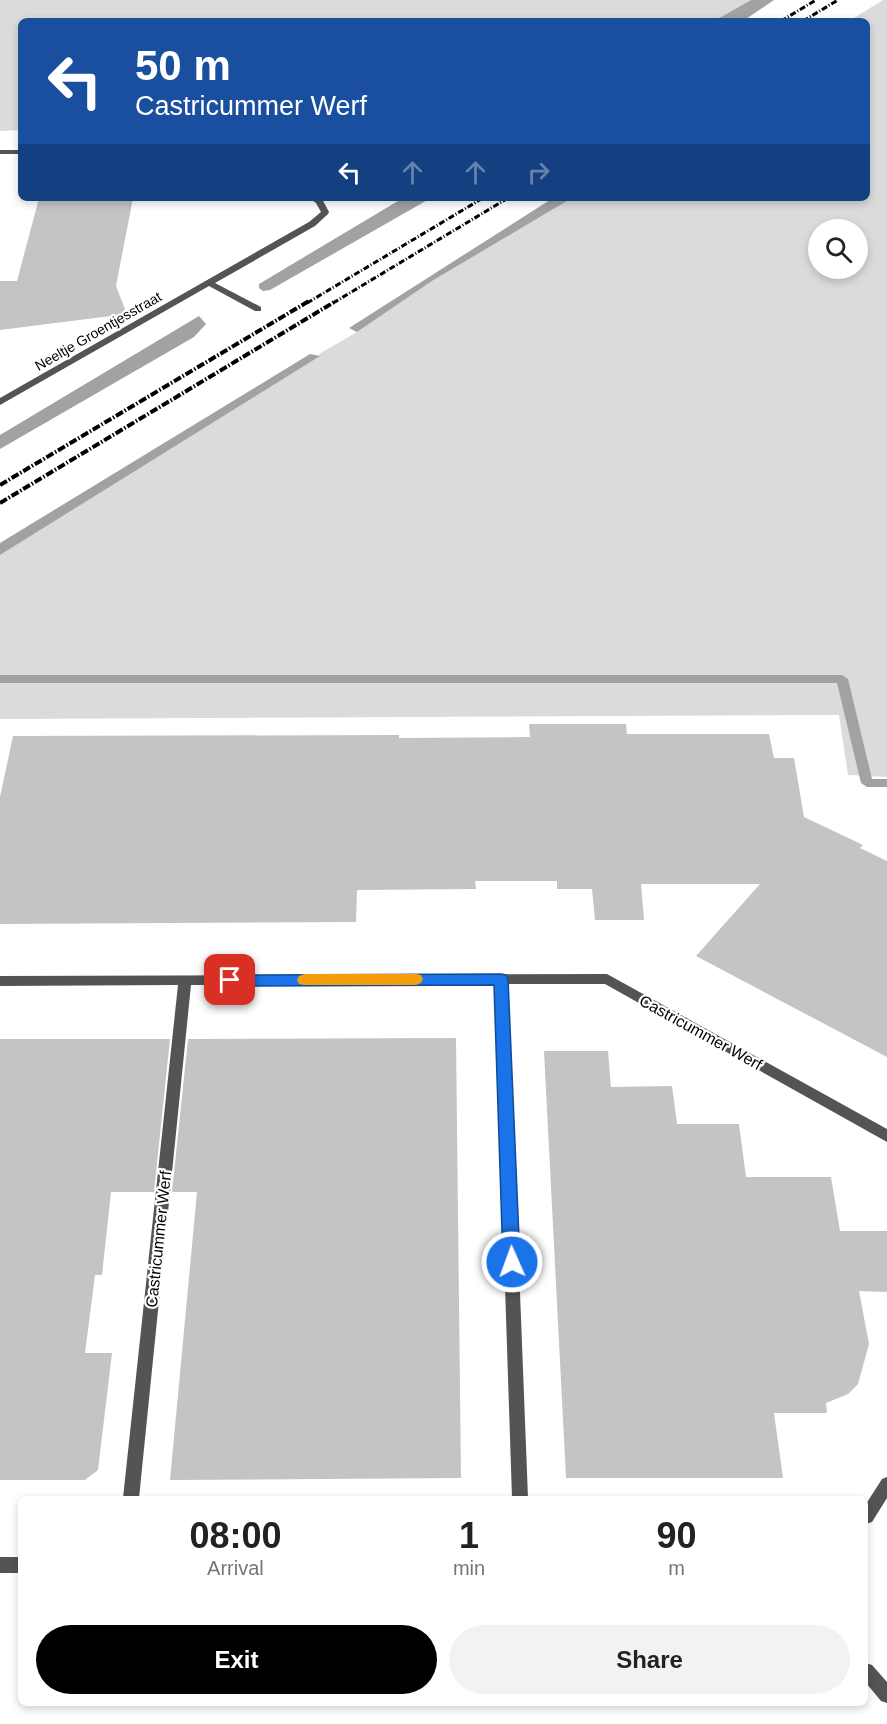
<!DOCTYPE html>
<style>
:root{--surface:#fff;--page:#f2f2f2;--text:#222;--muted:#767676;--accent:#000}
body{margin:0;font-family:Helvetica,sans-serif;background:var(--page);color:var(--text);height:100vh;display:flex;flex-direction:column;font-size:22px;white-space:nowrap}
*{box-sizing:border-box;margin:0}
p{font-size:20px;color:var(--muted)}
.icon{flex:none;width:33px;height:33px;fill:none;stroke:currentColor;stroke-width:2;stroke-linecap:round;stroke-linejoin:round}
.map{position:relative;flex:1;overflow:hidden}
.details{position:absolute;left:18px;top:1496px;width:850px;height:210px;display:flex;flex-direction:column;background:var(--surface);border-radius:9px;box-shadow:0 3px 9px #0003}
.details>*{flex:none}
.top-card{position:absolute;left:18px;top:18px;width:852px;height:183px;border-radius:9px;box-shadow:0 3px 9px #0003;background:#1a4fa0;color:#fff;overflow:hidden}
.fabs{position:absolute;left:808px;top:219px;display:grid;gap:12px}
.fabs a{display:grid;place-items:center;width:60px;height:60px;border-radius:50%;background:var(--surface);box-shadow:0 3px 9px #0003;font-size:30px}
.pin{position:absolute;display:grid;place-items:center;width:51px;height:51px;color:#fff;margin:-26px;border-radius:12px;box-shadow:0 3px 9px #0006}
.me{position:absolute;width:66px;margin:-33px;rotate:358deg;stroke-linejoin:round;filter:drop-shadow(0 0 4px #0008)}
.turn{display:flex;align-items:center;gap:21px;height:126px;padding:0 18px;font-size:27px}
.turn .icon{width:78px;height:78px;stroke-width:2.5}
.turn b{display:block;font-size:42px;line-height:51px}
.lanes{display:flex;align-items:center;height:57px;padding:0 18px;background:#0003;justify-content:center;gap:30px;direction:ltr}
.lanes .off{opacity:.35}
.eta{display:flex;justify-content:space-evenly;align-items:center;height:102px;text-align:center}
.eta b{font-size:36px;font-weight:600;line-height:42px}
.cta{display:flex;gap:12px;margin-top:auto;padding:12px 18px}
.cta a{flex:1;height:69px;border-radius:36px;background:var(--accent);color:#fff;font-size:24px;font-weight:600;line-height:69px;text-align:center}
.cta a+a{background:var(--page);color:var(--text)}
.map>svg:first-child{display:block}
</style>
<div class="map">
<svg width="887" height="1724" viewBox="0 0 887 1724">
<rect width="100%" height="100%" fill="#fff"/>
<g fill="#dbdbdb" fill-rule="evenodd">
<polygon points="0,0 751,0 714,21 21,21 21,130 0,131"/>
<path d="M883,0H887V777L848,775L839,715L0,719V555L319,356V354L357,332L432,281L572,198H867V21H849ZM819,230H858V268H819Z"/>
</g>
<g fill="#a2a2a2">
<polygon points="751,0 774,0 743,21 714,21"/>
<polygon points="403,198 431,198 270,290 263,291 259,288 259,284"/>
<polygon points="553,198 572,198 432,281 357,332 349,328"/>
<polygon points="199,316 206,324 194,337 0,449 0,435"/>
<polygon points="310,354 320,356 0,555 0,543"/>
</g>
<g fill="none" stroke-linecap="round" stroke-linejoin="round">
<polygon fill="#a2a2a2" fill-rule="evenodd" points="0,675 842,675 848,679 872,779 887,779 887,787 867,787 861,783 837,683 0,683"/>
</g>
<g fill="#c4c4c4">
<polygon points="39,198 133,198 116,286 127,314 0,330 0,281 17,281"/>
<polygon points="529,724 626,724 627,734 769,734 774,758 794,758 804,817 863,845 860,848 887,861 887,1057 696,956 760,884 641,884 644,920 595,920 592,889 557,889 557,881 475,881 476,889 357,890 356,922 0,924 0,797 13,736 399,735 399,738 530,737"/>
<polygon points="456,1038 461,1478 170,1480 197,1192 172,1192 188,1039"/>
<polygon points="0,1039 170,1039 154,1192 111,1192 102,1275 95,1275 85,1353 112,1353 98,1470 85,1480 0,1480"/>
<polygon points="544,1051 608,1051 611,1087 672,1086 677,1124 739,1124 746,1177 831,1177 840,1231 887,1231 887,1292 859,1291 869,1344 858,1384 848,1394 826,1403 827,1413 774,1413 783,1478 566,1478"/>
</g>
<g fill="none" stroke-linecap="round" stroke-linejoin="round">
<g fill="#545454" fill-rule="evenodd">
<rect x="0" y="150" width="21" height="4"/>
<polygon points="309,198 322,199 329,212 328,214 315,226 215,283 261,307 261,311 255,311 209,286 0,405 0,398 309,222 321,212 316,203"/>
</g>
<g fill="#545454" fill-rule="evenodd">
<polygon points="607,974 887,1129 887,1142 605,984 508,984 528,1498 512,1498 495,984 191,985 139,1498 123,1498 178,985 0,986 0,976"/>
<polygon points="887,1477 887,1498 872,1522 866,1524 866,1504 882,1479"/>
<rect x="0" y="1557" width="21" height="16"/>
<polygon points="866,1663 872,1665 887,1682 887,1703 881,1701 866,1683"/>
</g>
<g stroke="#000" stroke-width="3" stroke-dasharray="6 2 1 2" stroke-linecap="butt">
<polyline points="781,21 816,0"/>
<polyline points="803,21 838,0"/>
<polyline points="307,303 483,198"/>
<polyline points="333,303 508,198"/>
</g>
<g stroke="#000" stroke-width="4" stroke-dasharray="8 2 1.5 2" stroke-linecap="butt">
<polyline points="0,485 309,301"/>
<polyline points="0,503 336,301"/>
</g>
</g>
<polygon fill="#1a73e8" stroke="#114b97" stroke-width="1.5" points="501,974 506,975 508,979 520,1262 517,1267 512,1269 506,1267 503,1262 494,985 230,986 225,984 223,980 225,976 230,975"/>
<polygon fill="#f59e0b" points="305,974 416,974 421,975 423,979 421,983 416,985 305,985 299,984 297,980 299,976"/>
<g text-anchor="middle" stroke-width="4.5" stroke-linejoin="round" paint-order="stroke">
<g font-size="14" fill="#000" stroke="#fff">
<text transform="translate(98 331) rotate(-30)" y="5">Neeltje Groentjesstraat</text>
</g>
<g font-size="16" fill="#000" stroke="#fff">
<text transform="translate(701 1032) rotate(29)" y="6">Castricummer Werf</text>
<text transform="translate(158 1239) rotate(-84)" y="6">Castricummer Werf</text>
</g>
</g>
</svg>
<div class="fabs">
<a><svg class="icon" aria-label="search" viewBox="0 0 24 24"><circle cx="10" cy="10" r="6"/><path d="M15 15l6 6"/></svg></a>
</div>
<div class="pin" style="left:230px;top:980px;background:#d93025"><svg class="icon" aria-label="arrive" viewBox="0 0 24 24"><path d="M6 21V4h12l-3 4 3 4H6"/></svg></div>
<svg class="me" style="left:512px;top:1262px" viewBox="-20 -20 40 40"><circle r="17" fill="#1a73e8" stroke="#fff" stroke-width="3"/><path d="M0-11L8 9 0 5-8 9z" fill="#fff"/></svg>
<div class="top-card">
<div class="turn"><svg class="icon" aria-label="left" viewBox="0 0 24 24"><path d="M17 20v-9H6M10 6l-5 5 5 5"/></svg><div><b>50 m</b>Castricummer Werf</div></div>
<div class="lanes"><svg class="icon" aria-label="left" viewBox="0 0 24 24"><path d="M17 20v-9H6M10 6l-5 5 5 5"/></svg><svg class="icon off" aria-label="ahead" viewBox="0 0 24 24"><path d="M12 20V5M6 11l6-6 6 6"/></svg><svg class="icon off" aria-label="ahead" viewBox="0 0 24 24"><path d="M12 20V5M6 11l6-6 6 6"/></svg><svg class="icon off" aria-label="right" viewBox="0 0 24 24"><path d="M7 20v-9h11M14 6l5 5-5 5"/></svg></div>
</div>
<section class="details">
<div class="eta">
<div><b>08:00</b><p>Arrival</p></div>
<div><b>1</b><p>min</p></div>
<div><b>90</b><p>m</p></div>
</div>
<div class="cta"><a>Exit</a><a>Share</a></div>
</section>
</div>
